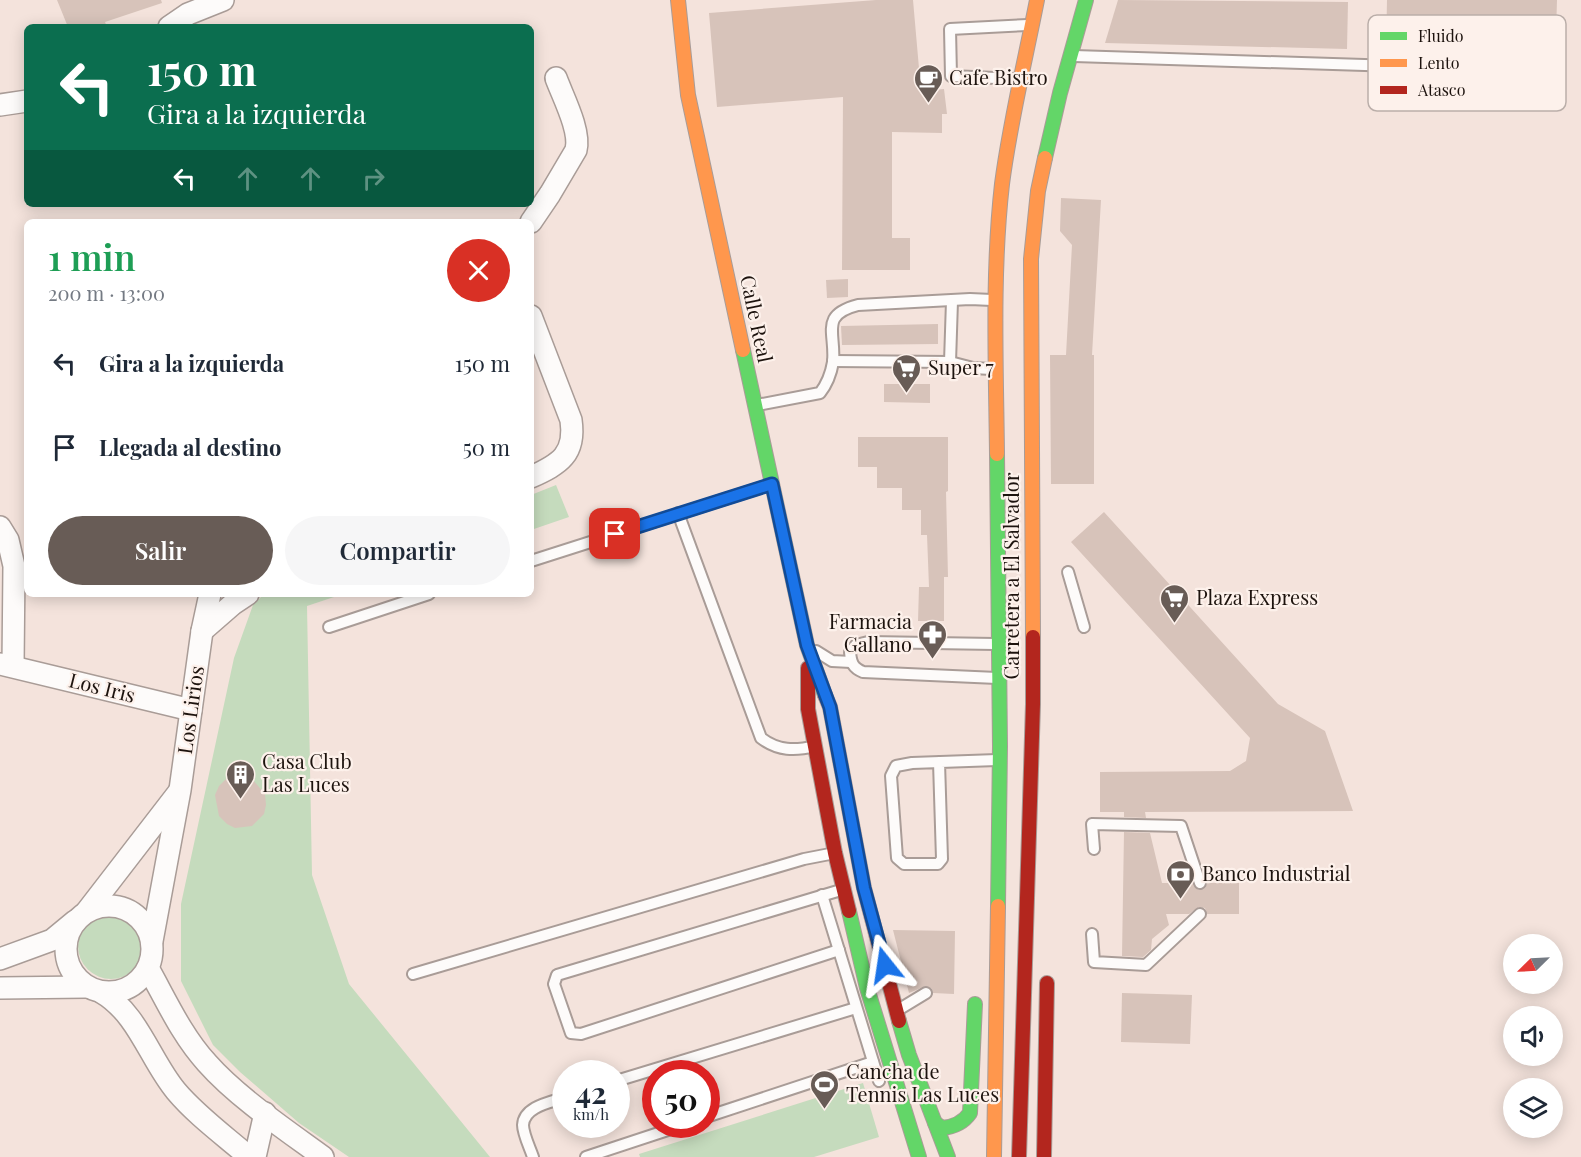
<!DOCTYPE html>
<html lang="es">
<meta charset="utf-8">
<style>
:root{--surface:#fff;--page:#f6f6f7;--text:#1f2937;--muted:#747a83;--accent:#685c56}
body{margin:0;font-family:"Playfair Display",serif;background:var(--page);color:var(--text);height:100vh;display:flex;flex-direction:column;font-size:22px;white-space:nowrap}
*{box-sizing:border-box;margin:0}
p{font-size:20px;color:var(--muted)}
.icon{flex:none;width:33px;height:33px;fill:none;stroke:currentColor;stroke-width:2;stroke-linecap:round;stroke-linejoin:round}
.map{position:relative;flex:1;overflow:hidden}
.side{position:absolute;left:24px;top:219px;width:510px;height:378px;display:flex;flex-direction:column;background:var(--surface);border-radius:9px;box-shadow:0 3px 15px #0003}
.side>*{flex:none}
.banner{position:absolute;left:24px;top:24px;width:510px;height:183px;border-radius:9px;box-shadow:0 3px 15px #0003;background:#0b6e4f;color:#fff;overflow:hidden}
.needle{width:39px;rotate:246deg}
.fabs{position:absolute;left:1503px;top:934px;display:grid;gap:12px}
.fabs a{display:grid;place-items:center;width:60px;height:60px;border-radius:50%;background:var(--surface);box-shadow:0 3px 15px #0003;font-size:30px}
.speed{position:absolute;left:552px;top:1060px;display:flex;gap:12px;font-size:30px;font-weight:700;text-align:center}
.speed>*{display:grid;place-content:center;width:78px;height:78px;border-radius:50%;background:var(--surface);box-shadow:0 3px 15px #0003;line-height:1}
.speed small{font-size:15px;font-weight:400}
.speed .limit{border:9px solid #d22;background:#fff;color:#111}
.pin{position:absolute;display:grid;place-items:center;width:51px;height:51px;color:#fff;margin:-26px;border-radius:12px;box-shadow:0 3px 9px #0006}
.me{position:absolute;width:66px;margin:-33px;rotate:345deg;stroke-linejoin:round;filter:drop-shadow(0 0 4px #0008)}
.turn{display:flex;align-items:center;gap:21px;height:126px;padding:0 24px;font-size:27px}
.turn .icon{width:78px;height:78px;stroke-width:2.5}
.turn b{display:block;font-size:42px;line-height:51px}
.lanes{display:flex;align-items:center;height:57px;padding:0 24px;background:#0003;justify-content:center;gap:30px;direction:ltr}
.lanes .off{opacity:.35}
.round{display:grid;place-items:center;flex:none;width:63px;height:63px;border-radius:32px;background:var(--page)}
.headline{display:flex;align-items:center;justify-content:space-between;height:102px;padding:0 24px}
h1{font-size:36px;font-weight:600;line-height:45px;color:#1e9e55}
.cta{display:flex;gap:12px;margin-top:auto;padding:12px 24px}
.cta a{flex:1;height:69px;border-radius:36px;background:var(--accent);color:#fff;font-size:24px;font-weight:600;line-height:69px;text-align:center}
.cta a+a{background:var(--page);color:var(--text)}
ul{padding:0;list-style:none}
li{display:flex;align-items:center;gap:18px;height:84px;padding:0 24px}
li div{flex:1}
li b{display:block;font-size:22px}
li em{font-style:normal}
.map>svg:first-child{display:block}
</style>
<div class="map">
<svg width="1581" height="1157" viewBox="0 0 1581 1157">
<rect width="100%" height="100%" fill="#f4e3dc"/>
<g fill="#c5dbbd">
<polygon points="556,485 569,517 531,530 531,495"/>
<polygon points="264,594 343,594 307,606 312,875 349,984 490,1157 349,1157 299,1123 240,1072 213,1045 181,981 181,904 217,737 234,658 253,605"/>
<circle cx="111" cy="946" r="33"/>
<polygon points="863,1083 879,1137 814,1157 640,1157 639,1154"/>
</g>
<g fill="#d7c3ba">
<polygon points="57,0 161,0 162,3 105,22 107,27 68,27"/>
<polygon points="876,0 913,0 921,91 944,89 947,114 942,114 942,133 892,132 892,238 910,238 910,270 842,270 843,97 717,107 709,13"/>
<polygon points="1118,0 1348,2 1347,49 1105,43"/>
<polygon points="1387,0 1557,0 1554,100 1479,97 1480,54 1386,51"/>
<polygon points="1061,198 1101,200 1092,355 1094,355 1094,484 1051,484 1050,355 1066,355 1072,245 1060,231"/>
<polygon points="848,279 848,297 827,298 826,280"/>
<polygon points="938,324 938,344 842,345 841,326"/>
<polygon points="884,384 930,384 930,403 884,402"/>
<polygon points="858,437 948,437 948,491 946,492 948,577 944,577 944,621 918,621 919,587 929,587 927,535 921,535 921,510 902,510 902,488 877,488 877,467 858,467"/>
<polygon points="1104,512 1278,704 1325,731 1353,811 1145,812 1146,818 1124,817 1124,812 1100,812 1100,772 1230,771 1246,761 1250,738 1071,542"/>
<polygon points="245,775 253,780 265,794 266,805 264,814 252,826 235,828 227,824 219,816 215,795 219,786 226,779"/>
<polygon points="1124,832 1150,833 1162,883 1192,883 1195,888 1199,890 1205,888 1207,883 1239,883 1239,914 1207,914 1205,908 1199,907 1189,914 1166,914 1169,925 1152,939 1151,950 1143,957 1122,956"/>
<polygon points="893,930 955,931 954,994 933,993 932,989 926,986 909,993"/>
<polygon points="1122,993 1192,995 1190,1044 1121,1042"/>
</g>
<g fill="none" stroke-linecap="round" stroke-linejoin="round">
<defs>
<g id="lane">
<polyline points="1074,56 1459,68"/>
<polyline points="1018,79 951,76 950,29 1028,25"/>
<polyline points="833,361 950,362 973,368 991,369"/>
<polyline points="950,362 952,301"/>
<path d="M757,405L820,393C827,384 831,374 833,362C836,333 819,315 858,305L970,299L992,300"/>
<path d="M678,513L761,738C778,751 795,751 815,746"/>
<polyline points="531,561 772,484"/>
<polyline points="1068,572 1084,627"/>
<polyline points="329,627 429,594"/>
<path d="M995,644L868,642L856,645L850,652C851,663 853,668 863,672L997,678"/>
<polyline points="816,651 832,661 851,662"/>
<polyline points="939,762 942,859 938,864 904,864 897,858 891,776 896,766 912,763 997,760"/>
<polyline points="1094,849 1092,824 1181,826 1200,883"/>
<polyline points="822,895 879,1081"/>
<polyline points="1092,934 1094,962 1146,965 1200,914"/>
<polyline points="839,950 581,1034 571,1033 554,984 557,975 841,890"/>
<polyline points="413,974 804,859 835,853"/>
<polyline points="898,1010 926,993"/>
<polyline points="616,1081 856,1008"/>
<polyline points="706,1117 873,1062"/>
<path d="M533,1157C530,1148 523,1134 523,1125C524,1106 552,1102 566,1097"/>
<polyline points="586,1157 683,1125"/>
</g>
<g id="street">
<polyline points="169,27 188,14 223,0"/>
<polyline points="0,105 27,101"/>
<path d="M531,222L550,194L576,150C581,131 563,97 556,78"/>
<path d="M531,316L571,420C576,454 560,464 531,477"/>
<polyline points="0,527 8,540 14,566 13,666"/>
<polyline points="202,631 233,604 248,594"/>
<polyline points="0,664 191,710"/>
<circle cx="109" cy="949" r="43"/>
<polyline points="87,911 178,793"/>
<polyline points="152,941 180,790 202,631 210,594"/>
<polyline points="0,959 52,940 75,921"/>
<path d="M148,968C166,1000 182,1036 207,1063C237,1097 286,1130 323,1157"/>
<polyline points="0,988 87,987"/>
<path d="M101,992C138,1013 150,1060 176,1091C197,1116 225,1136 249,1157"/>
<polyline points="255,1157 265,1113"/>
</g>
<g id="fast">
<polyline points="1045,158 1060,93 1086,0"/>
<polyline points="743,350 807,645 825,695"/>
<polyline points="997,454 1000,746 998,906"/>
<polyline points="849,911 867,988 919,1157"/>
<polyline points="899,1021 909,1055 948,1157"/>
<path d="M935,1123L942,1128C954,1127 963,1123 970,1113L975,1004"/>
</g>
<g id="slow">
<polyline points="678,0 688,95 743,350"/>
<path d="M997,454C996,364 992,273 1002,184C1010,122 1025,61 1037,0"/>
<polyline points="1033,637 1031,259 1038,191 1045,158"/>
<polyline points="994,1157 998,906"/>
</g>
<g id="jam">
<polyline points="808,668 808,709 835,853 849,911"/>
<polyline points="825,695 830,707 864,888 899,1021"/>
<polyline points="1019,1157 1033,704 1033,637"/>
<polyline points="1044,1157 1047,983"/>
</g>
</defs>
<use href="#lane" stroke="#a99c97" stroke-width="14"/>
<use href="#street" stroke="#a99c97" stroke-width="24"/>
<use href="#fast" stroke="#a99c97" stroke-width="16"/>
<use href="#slow" stroke="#a99c97" stroke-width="16"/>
<use href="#jam" stroke="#a99c97" stroke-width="16"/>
<use href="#lane" stroke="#fdfbfa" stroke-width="10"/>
<use href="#street" stroke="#fdfbfa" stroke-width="21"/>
<use href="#fast" stroke="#63d668" stroke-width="14"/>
<use href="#slow" stroke="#ff974d" stroke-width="14"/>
<use href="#jam" stroke="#b3261e" stroke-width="14"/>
</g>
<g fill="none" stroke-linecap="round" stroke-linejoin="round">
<defs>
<polyline id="route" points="615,534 772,484 807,645 830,707 864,888 885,965"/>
</defs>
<use href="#route" stroke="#114b97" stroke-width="15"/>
<use href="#route" stroke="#1a73e8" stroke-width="10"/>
</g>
<defs>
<symbol id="cafe-pin" viewBox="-11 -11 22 30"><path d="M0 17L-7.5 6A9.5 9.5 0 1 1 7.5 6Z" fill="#685c56" stroke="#fdf1eb"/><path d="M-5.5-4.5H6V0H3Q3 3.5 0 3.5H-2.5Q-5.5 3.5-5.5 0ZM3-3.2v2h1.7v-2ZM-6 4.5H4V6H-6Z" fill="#fff"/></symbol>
<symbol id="supermarket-pin" viewBox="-11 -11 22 30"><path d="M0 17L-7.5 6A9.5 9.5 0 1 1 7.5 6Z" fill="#685c56" stroke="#fdf1eb"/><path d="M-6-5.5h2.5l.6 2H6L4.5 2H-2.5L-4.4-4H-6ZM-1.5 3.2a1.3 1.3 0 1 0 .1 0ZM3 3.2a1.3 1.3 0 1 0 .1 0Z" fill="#fff"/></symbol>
<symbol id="pharmacy-pin" viewBox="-11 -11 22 30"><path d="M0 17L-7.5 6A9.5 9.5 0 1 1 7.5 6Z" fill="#685c56" stroke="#fdf1eb"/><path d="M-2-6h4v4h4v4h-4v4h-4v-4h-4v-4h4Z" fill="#fff"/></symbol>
<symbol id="building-pin" viewBox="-11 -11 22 30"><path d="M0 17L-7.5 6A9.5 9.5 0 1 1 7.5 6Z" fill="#685c56" stroke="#fdf1eb"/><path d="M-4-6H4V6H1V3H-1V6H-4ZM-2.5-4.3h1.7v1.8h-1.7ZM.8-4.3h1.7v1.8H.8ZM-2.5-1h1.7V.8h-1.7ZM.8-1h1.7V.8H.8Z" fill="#fff"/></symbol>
<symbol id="bank-pin" viewBox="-11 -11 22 30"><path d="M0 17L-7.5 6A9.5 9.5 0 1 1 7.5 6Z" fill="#685c56" stroke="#fdf1eb"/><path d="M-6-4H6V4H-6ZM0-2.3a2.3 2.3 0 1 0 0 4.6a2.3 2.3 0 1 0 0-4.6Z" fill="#fff"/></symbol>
<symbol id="stadium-pin" viewBox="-11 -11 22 30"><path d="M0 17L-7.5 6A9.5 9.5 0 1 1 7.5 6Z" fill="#685c56" stroke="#fdf1eb"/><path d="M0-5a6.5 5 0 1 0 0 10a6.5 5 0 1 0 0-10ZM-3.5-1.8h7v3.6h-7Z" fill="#fff"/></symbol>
</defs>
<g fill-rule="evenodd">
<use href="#cafe-pin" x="912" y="62" width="33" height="45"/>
<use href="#supermarket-pin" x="890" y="352" width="33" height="45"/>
<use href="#supermarket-pin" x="1158" y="582" width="33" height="45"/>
<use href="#pharmacy-pin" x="916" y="618" width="33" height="45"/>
<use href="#building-pin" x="224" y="758" width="33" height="45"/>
<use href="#bank-pin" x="1164" y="858" width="33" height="45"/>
<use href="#stadium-pin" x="808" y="1068" width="33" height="45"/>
</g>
<g text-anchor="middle" stroke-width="4.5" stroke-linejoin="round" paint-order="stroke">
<g font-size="20" fill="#1d130e" stroke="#fdf1eb" text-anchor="start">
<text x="949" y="85">Cafe Bistro</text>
<text x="928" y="375">Super 7</text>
<text x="1196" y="605">Plaza Express</text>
<text x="912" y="629" text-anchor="end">Farmacia<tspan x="912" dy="23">Gallano</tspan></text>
<text x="262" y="769">Casa Club<tspan x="262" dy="23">Las Luces</tspan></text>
<text x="1202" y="881">Banco Industrial</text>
<text x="846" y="1079">Cancha de<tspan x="846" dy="23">Tennis Las Luces</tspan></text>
</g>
<g font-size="20" fill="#1d130e" stroke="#fdf1eb">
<text transform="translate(756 319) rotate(78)" y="7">Calle Real</text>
<text transform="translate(1012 576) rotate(-90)" y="7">Carretera a El Salvador</text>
<text transform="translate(102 688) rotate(14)" y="7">Los Iris</text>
<text transform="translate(191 710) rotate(-82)" y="7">Los Lirios</text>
</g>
</g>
<rect x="1368" y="15" width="198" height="96" rx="9" fill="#fdf1eb" stroke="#baaea9" stroke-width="1.5"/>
<rect x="1380" y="32" width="27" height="8" fill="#63d668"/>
<rect x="1380" y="59" width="27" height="8" fill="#ff974d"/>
<rect x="1380" y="86" width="27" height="8" fill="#b3261e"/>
<g font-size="16" fill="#1d130e">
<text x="1418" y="42">Fluido</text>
<text x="1418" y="69">Lento</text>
<text x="1418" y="96">Atasco</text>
</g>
</svg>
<div class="fabs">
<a><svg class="needle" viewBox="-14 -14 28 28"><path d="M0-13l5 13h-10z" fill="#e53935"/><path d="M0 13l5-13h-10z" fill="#747a83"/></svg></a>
<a><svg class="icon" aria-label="sound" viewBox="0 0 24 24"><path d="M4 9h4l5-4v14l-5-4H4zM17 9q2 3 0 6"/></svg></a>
<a><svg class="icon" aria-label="layers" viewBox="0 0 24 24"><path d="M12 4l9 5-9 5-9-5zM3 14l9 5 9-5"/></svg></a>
</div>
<div class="speed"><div>42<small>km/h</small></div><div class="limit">50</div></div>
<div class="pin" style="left:615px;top:534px;background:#d93025"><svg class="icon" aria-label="arrive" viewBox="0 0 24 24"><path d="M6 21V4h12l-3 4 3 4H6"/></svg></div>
<svg class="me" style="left:885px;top:965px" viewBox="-20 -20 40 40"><path d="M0-17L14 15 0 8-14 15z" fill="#1a73e8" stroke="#fff" stroke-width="4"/></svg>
<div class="banner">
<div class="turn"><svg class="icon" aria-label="left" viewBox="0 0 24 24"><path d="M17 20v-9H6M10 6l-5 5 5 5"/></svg><div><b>150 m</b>Gira a la izquierda</div></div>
<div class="lanes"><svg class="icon" aria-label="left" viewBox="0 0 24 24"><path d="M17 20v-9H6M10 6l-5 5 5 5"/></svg><svg class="icon off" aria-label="ahead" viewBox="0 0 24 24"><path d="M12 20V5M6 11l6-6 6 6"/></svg><svg class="icon off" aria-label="ahead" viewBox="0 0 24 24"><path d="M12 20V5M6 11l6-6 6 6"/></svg><svg class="icon off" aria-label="right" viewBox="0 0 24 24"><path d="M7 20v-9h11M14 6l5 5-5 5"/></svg></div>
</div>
<section class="side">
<div class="headline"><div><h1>1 min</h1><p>200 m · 13:00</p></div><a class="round" style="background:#d93025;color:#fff"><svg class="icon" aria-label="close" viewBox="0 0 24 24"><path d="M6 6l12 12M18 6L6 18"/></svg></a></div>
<ul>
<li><svg class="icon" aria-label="left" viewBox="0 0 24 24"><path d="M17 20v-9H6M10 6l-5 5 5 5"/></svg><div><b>Gira a la izquierda</b></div><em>150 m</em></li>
<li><svg class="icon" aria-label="arrive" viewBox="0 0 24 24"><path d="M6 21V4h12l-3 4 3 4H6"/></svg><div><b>Llegada al destino</b></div><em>50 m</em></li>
</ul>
<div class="cta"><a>Salir</a><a>Compartir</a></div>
</section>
</div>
